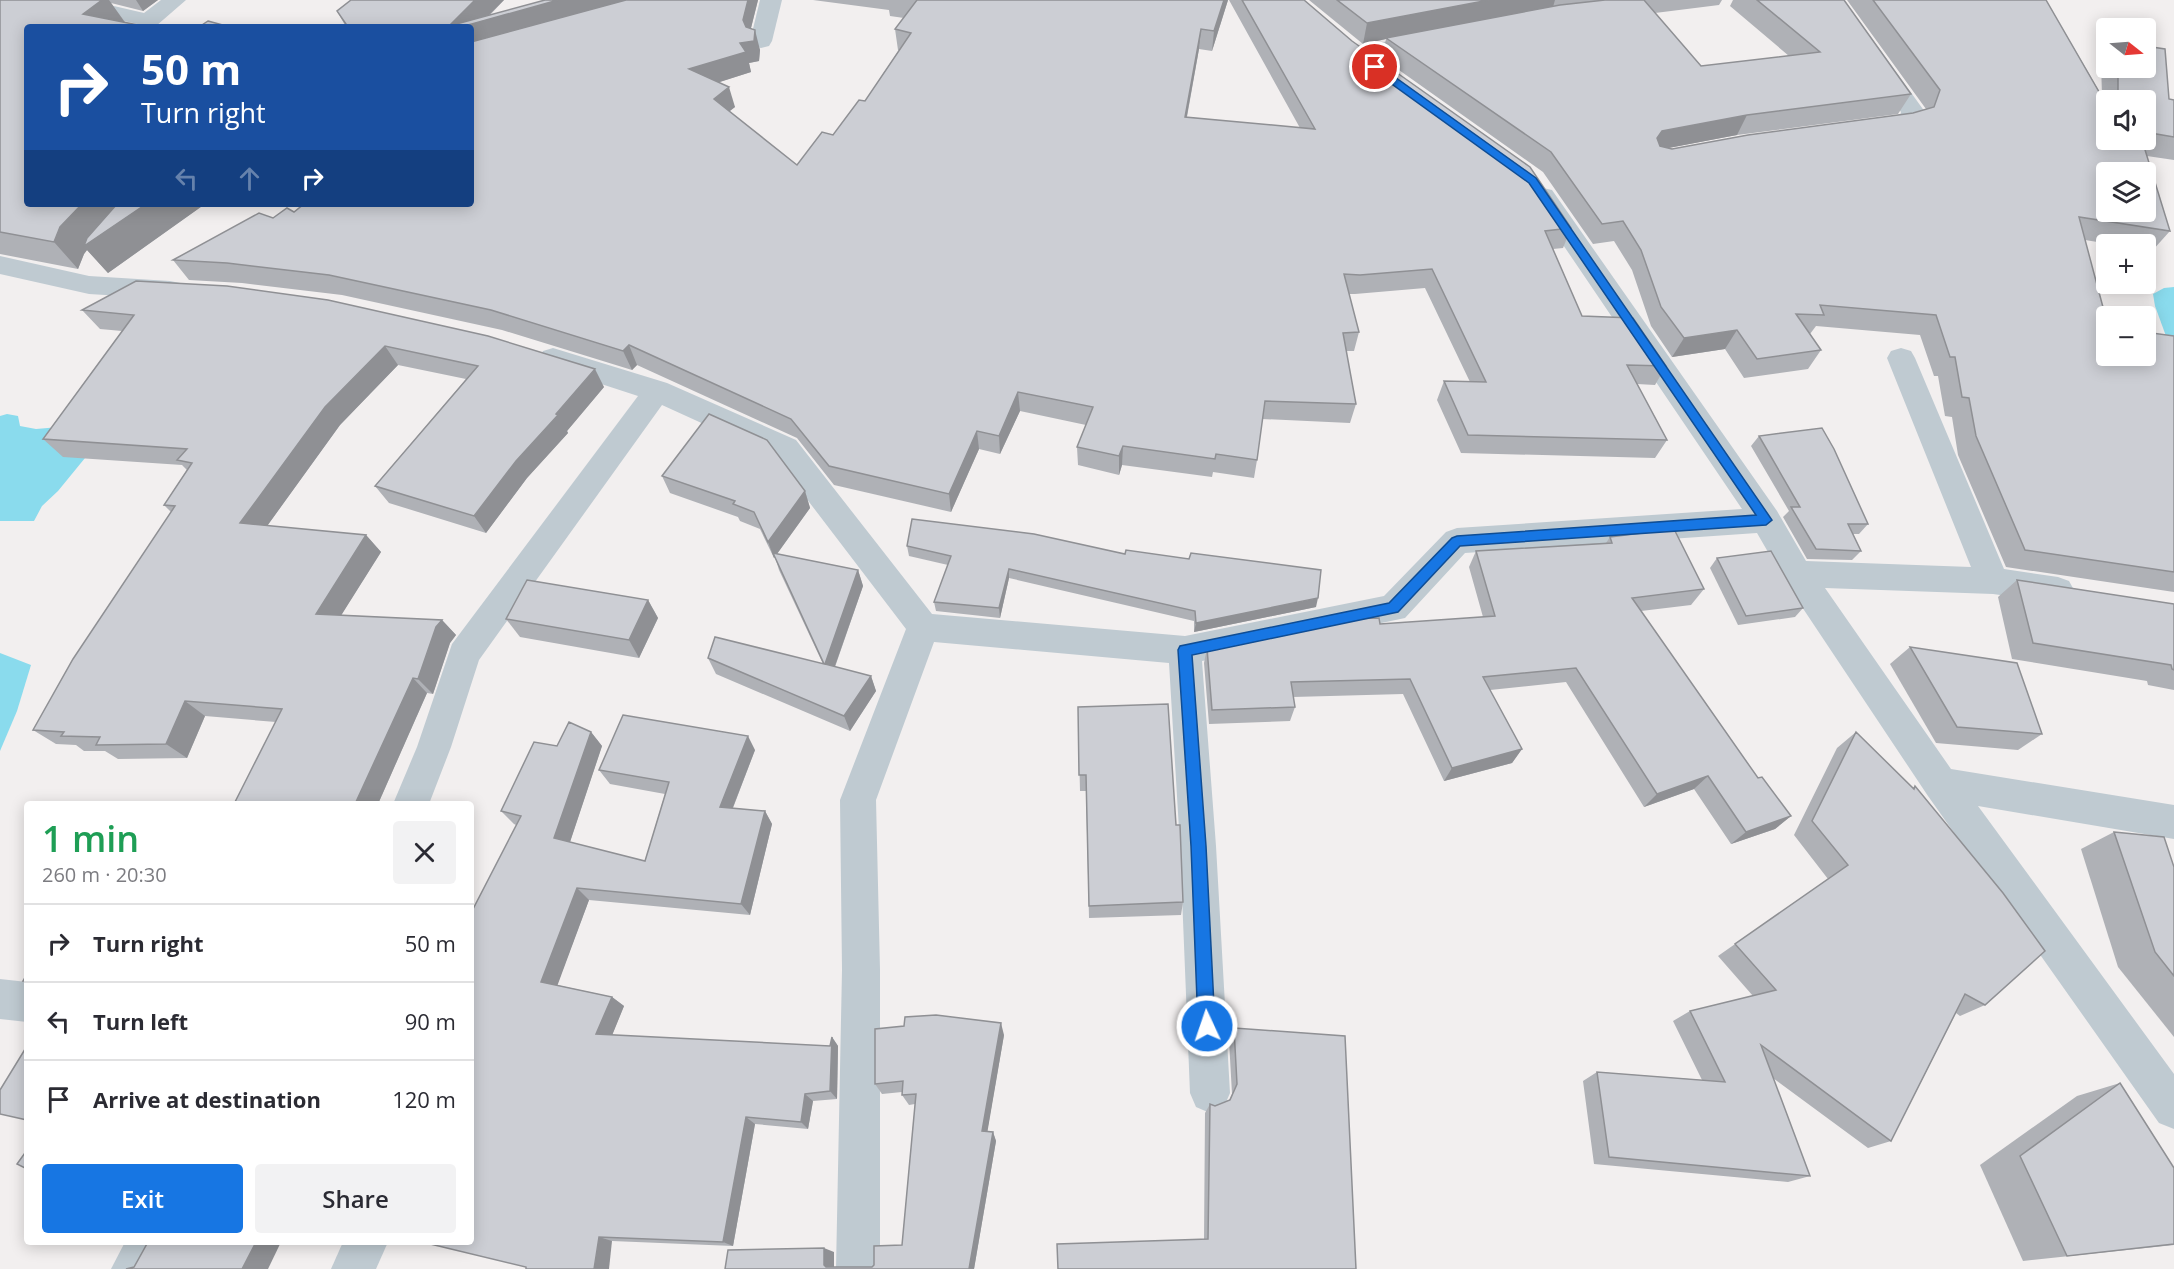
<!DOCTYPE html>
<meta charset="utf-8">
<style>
:root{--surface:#fff;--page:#f2f2f3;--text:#2b2b33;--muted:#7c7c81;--line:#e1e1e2;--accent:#1776e3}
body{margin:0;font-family:"Open Sans",sans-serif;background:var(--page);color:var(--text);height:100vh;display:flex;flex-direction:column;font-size:22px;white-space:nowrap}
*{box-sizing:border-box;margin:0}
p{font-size:20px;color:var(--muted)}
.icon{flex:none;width:33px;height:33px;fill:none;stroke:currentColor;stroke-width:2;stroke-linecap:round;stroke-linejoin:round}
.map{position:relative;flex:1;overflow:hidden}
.drawer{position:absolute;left:24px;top:801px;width:450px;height:444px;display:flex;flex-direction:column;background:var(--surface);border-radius:6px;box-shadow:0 3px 15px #0003}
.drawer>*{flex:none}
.top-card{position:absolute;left:24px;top:24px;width:450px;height:183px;border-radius:6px;box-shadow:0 3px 15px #0003;background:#1a4fa0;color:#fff;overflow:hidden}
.needle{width:39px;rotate:107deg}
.tools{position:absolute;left:2096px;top:18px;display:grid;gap:12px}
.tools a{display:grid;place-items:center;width:60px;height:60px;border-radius:6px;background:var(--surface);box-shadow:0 3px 15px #0003;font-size:30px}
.pin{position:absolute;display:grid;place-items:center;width:51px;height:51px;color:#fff;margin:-26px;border:3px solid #fff;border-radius:50%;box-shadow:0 2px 6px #0007}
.me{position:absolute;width:66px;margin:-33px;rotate:357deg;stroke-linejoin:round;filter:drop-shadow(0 0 4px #0008)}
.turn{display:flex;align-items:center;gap:21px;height:126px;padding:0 18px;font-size:27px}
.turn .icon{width:78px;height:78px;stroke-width:2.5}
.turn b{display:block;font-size:42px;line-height:51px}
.lanes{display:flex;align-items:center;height:57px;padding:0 18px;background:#0003;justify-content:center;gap:30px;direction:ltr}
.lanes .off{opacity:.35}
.round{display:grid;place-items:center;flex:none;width:63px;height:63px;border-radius:6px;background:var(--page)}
.head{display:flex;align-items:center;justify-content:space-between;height:102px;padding:0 18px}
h1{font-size:36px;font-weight:600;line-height:45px;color:#1e9e55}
.action{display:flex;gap:12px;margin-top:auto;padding:12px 18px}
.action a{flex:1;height:69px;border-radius:6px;background:var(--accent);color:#fff;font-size:24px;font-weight:600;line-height:69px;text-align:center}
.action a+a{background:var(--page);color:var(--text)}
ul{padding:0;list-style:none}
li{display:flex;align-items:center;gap:18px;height:78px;padding:0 18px;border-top:2px solid var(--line)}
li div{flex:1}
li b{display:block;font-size:22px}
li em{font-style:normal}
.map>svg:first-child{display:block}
</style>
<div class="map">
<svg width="2174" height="1269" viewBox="0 0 2174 1269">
<rect width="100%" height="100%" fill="#f2efef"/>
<g fill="#8adbed">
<polygon points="2174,287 2174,358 2155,306 2153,294 2164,288"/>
<polygon points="7,414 18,416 20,426 36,429 59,427 85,458 58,491 42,506 34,521 0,521 0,416"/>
<polygon points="0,653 31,665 17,711 0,751"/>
</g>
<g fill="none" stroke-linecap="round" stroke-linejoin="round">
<g fill="#bfcad1" fill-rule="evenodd">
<polygon points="49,0 88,0 144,13 161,0 186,0 156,26 151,27 52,5"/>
<polygon points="760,0 782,0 772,41 769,46 761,48 753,46 750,41"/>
<polygon points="1822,0 1844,0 1925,112 1920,125 1874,136 1865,133 1862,128 1865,123 1900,116 1901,112"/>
<polygon points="1429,33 1437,35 1440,40 1437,45 1357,61 1349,59 1346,54 1349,49"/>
<polygon points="1543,188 1552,190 1777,511 1806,561 1971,567 1887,358 1891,351 1901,348 1911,351 1915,358 2004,569 2058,577 2069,581 2074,590 2069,599 2058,603 1993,594 1825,588 1951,769 2174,805 2174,839 1978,806 2174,1074 2174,1129 2159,1123 1928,796 1786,583 1757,533 1465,553 1405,618 1202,661 1216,846 1230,1093 1224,1107 1210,1113 1196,1107 1190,1093 1180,846 1169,663 934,642 876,800 880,970 880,1269 836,1269 842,970 840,800 906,629 774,456 662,405 479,660 451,747 429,804 393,804 417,747 452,644 638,396 543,365 539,358 543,351 553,348 667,383 796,440 932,614 1185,636 1384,596 1446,532 1457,528 1742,509 1530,196 1534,190"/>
<polygon points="0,256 89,276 170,281 180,283 184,290 180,297 170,299 89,294 0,274"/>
<polygon points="0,979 27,982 27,1022 0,1019"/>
<polygon points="125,1242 173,1242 159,1269 111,1269"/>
<polygon points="343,1242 388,1242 376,1269 331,1269"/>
</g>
</g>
<g fill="#afb1b6" fill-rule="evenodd">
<polygon points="0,0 158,0 143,11 111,3 125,22 27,204 205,204 108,273 87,250 84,254 78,269 0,254"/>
<polygon points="351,0 504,0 490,15 758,0 751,28 760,50 759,61 749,63 751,72 719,82 735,107 729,111 797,165 833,135 865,101 899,50 898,50 895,29 904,18 890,16 889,10 813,0 1228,0 1212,51 1199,49 1187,117 1300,128 1229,0 1304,0 1571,228 1563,248 1553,249 1582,316 1666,366 1655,385 1637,384 1667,440 1655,458 1461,453 1437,400 1444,381 1470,382 1425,288 1355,294 1349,294 1359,332 1354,351 1346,351 1356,404 1350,423 1262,419 1257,460 1254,478 1213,472 1212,477 1122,465 1119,475 1078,465 1077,447 1086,425 1020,411 1000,454 979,449 951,512 834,485 797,438 637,365 632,370 502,330 342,295 242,283 189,280 173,260 273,218 294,212 471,204 471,27 346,27 337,11"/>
<path d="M1309,0H1722L1719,5L1655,13L1701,66L1789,56L1730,6L1733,0H1844L1911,94L1898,114L1737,135L1668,148L1672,149L1913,113L1926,109L1847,0H2046L2102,96L2101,61L2106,55V68H2145L2169,99L2174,100V160L2147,156L2170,231L2152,251L2145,250V244H2110L2085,240L2106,356L2174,336V592L2006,567L1958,455L1952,417L1945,416L1938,376H1934L1920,335L1816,326L1810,334L1821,350L1808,369L1744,378L1725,349L1672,357L1651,326L1632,270L1614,241L1593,244L1543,172L1382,58L1386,39L1363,44ZM2106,100H2145V140H2106Z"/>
<polygon points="136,281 604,387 567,431 568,433 527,478 486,533 389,503 375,486 466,379 398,365 340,425 267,526 366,535 381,552 341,615 442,620 456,635 450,643 433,694 427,693 378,804 234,804 276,722 205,716 187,758 118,759 105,751 84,751 76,745 56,744 33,730 171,512 164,505 187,470 182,465 63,457 43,439 122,331 100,329 82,310"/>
<polygon points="1759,436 1868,524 1859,534 1853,534 1861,551 1852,560 1807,559 1783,517 1789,511 1751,446"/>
<polygon points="662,476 805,491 810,508 777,554 858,570 863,586 835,667 871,676 876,691 850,731 716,674 708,658 823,664 779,570 775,557 774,558 760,529 740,521 738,517 670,493"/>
<polygon points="1610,537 1704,589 1691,605 1641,611 1758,778 1791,816 1775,829 1731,844 1694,789 1644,807 1566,682 1490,690 1522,749 1512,763 1444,781 1403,694 1293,697 1295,707 1290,721 1209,724 1204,663 1207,648 1380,624 1483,617 1469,567 1476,551 1606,543"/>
<polygon points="907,546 1125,554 1316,607 1194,632 1194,621 1009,578 1000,618 936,611 934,602 948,565 909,556"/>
<polygon points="1717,558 1803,608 1795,617 1738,625 1710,568"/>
<polygon points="2017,580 2174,604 2174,690 2148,685 2147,681 2012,659 1998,597"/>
<polygon points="648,600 658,618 639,658 520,637 506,619"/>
<polygon points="1910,647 2042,734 2018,750 1936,743 1890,664"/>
<polygon points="1078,707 1176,825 1183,902 1181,915 1089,918 1086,791 1080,791"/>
<polygon points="591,732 602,746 570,842 645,861 665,794 610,784 599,770 755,750 733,808 765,811 772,824 750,915 589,900 557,985 612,997 624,1006 612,1035 830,1046 832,1037 838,1046 837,1099 813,1101 808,1129 755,1124 733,1246 612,1241 526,1267 516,825 514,824 501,811 557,746"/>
<polygon points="1856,732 1912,788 1915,786 1985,1005 1960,1016 1956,1013 1891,1141 1868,1148 1773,1078 1810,1176 1788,1182 1594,1164 1583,1081 1597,1072 1702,1080 1673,1021 1690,1011 1753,996 1718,956 1828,879 1794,835 1837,748"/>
<polygon points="2114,832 2174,867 2174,1037 2118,967 2081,849"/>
<polygon points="1234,1028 1356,1269 1204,1240 1205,1113 1210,1104 1215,1106 1229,1100 1232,1094 1229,1040"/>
<polygon points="1004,1035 987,1132 993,1132 996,1141 974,1269 725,1269 834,1252 834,1267 872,1267 902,1245 915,1104 909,1105 902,1095 902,1092 882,1094 875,1084"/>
<polygon points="2120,1083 2174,1168 2174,1245 2023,1261 1980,1165 2077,1096"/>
</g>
<g fill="#8f9094">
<polygon points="102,0 109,0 126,24 83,14"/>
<polygon points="136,0 158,0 143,11"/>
<polygon points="475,0 504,0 484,20 558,0 633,0 471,47 471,27 450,27 449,26"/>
<polygon points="748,0 758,0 748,40 743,20"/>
<polygon points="1224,0 1228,0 1212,51 1214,31"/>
<polygon points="1489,0 1555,0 1553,7 1386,38 1386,39 1363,44 1367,23"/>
<polygon points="1201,29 1199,49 1183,137 1185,117"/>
<polygon points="755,30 760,50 759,61 749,63 751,72 695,90 689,69"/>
<polygon points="729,87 735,107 720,119 714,99"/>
<polygon points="1747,115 1737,135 1653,151 1657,138 1662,131"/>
<polygon points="82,204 205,204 108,273 87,250 84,254 78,269 54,242 60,227"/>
<polygon points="1737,330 1725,349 1672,357 1684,338"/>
<polygon points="629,345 637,365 632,370 623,351"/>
<polygon points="385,346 398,365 340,425 257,540 240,523 325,407"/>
<polygon points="595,369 604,387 567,431 568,433 527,478 486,533 474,516 516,461"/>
<polygon points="1018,392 1020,411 1000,454 999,436"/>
<polygon points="977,431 979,449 951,512 949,494"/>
<polygon points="1123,446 1122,465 1119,475 1119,456"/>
<polygon points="805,491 810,508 774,558 768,542"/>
<polygon points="366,535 381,552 332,630 316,614"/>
<polygon points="1009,569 1009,578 1000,618 999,608"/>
<polygon points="858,570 863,586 830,680 825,664"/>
<polygon points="1318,598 1316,607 1194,632 1196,623"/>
<polygon points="648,600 658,618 639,658 629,640"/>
<polygon points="442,620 456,635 450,643 433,694 418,679 436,627"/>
<polygon points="871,676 876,691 850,731 844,716"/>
<polygon points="413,678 427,693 378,804 355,804"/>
<polygon points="185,701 205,716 187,758 166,744"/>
<polygon points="591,732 602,746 567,851 554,838"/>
<polygon points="748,736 755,750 728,820 720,807"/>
<polygon points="1522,749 1512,763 1444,781 1452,768"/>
<polygon points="1708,776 1694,789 1644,807 1657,794"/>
<polygon points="765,811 772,824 750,915 741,904"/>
<polygon points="1791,816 1775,829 1731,844 1746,832"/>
<polygon points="577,888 589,900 555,992 541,982"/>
<polygon points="612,997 624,1006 609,1043 596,1034"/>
<polygon points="1001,1023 1004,1035 986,1140 982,1131"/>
<polygon points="832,1037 838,1046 837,1099 830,1091"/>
<polygon points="805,1094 813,1101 808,1129 801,1122"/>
<polygon points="746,1117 755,1124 733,1246 723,1242"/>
<polygon points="993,1132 996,1141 974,1269 969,1269"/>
<polygon points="599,1237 612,1241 609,1269 594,1269"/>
<polygon points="256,1242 281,1242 268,1269 242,1269"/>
<polygon points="824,1248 834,1252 834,1269 826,1267 824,1265"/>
</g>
<g fill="#ccced4" stroke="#8f9094" stroke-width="1.5" fill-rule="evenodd">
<polygon points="0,0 102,0 83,14 148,27 27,27 27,204 82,204 60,227 54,242 0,232"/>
<polygon points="351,0 475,0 449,26 545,0 558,0 461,27 348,27 337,11"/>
<polygon points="626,0 748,0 743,20 746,27 755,30 754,41 740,43 746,52 689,69 729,87 714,99 797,165 822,132 833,135 859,100 865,101 911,33 895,29 917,0 916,0 1224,0 1214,31 1201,29 1185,117 1315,129 1242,0 1304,0 1352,41 1530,167 1571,228 1545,231 1582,316 1633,318 1666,366 1627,365 1667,440 1468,435 1444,381 1486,382 1432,269 1360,275 1344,274 1359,332 1343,333 1356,404 1265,401 1257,460 1216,454 1215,459 1123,446 1119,456 1077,447 1093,407 1018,392 999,436 977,431 949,494 829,466 791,419 629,345 623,351 491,310 329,275 227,263 173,260 259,213 273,218 287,208 294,212 304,204 471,204 471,42"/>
<polygon points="1337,0 1489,0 1367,23"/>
<path d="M1605,0H1644L1701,66L1820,52L1757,0H1844L1911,94L1747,115L1662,131L1657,138L1660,146L1672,149L1748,135L1913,113L1934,107L1940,90L1873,0H2046L2106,104V140H2142L2170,231L2079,217L2104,311L2126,313L2127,316H2106V356H2145V332L2174,336V572L2025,550L1976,436L1969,398L1962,397L1955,357H1950L1936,315L1820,305L1824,315L1796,314L1821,350L1757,359L1737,330L1684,338L1661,307L1641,250L1623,221L1602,224L1551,152L1386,38L1560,5ZM2106,172H2145V212H2106Z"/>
<polygon points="208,21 230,27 199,27"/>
<polygon points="2145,46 2165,49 2169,99 2174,100 2174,137 2145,132 2145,100 2118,100 2118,68 2145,68"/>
<polygon points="117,204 146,204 84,246 87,238"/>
<polygon points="136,281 227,286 328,300 488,336 595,369 556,414 558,415 516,461 474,516 375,486 478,366 385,346 325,407 240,523 366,535 316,614 442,620 436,627 418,679 413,678 355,804 234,804 282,709 185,701 166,744 96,745 100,737 61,736 64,732 33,730 73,659 175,506 164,505 192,463 177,460 187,449 43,439 134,315 82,310"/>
<polygon points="709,414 767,440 805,491 768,542 754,512 733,504 735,501 662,476"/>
<polygon points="1822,428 1834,449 1868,524 1848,524 1861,551 1816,549 1791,507 1800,507 1759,436"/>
<polygon points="912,519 1034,534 1125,554 1126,550 1189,559 1191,553 1321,570 1318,598 1196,623 1195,611 1009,569 999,608 934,602 951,556 907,546"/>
<polygon points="1674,529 1704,589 1632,598 1758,778 1762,777 1791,816 1746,832 1708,776 1657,794 1576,668 1483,677 1522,749 1452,768 1410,679 1291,682 1295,707 1212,710 1207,648 1346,619 1379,618 1380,624 1495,616 1476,551 1612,543 1610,537"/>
<polygon points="1771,551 1803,608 1746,616 1717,558"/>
<polygon points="773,553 858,570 825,664 871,676 844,716 708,658 715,637 824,664"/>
<polygon points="527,580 648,600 629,640 506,619"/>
<polygon points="2017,580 2174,604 2174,670 2172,669 2171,665 2033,643"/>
<polygon points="1910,647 2017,663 2042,734 1957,727"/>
<polygon points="1168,704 1176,825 1180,825 1183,902 1089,906 1086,775 1079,775 1078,707"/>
<polygon points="623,715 748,736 720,807 765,811 741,904 577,888 541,982 612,997 596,1034 830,1046 832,1037 830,1091 805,1094 801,1122 746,1117 723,1242 599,1237 594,1269 526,1269 526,1267 422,1242 471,1242 471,913 521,816 501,811 534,742 557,746 569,722 591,732 554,838 645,861 669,782 599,770"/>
<polygon points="1856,732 1914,789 1915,786 2003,893 2045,951 1985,1005 1965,994 1891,1141 1761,1045 1810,1176 1609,1157 1597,1072 1725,1082 1690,1011 1776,990 1735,944 1848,865 1812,821"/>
<polygon points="2114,832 2164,837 2174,867 2174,976 2155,952"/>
<polygon points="27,974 27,981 23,981"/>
<polygon points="936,1015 1001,1023 982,1131 993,1132 969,1269 725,1269 728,1250 824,1248 824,1265 826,1267 872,1267 874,1265 874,1246 902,1245 916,1094 902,1095 903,1081 875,1084 875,1029 904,1026 905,1017"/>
<polygon points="1234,1028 1345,1036 1356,1269 1058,1269 1057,1244 1208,1239 1210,1104 1215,1106 1230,1100 1237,1084"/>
<polygon points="27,1046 27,1120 0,1114 0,1090"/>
<polygon points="2120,1083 2174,1168 2174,1244 2067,1256 2020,1156"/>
<polygon points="27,1150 27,1169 17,1164"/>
<polygon points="148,1242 256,1242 242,1269 126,1269 134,1267"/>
</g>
<polygon fill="#1776e3" stroke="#0f4d94" stroke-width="1.5" points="1371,65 1378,65 1536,178 1772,520 1766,525 1460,546 1398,612 1192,655 1206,846 1215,1026 1212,1032 1207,1034 1201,1032 1198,1026 1191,846 1178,650 1180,646 1389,603 1452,538 1457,536 1756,515 1529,183 1371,69"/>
</svg>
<div class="tools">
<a><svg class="needle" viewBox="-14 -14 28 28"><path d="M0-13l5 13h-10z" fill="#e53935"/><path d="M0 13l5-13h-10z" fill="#7c7c81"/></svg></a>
<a><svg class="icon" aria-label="sound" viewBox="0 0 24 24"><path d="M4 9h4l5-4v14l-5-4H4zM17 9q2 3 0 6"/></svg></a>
<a><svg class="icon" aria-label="layers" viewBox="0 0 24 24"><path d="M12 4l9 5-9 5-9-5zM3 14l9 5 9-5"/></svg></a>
<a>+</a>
<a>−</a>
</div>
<div class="pin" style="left:1375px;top:67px;background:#d93025"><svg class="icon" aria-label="arrive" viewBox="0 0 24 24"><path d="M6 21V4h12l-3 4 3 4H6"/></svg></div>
<svg class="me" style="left:1207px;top:1026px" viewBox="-20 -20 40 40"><circle r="17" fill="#1776e3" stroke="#fff" stroke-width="3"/><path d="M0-11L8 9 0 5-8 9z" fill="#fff"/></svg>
<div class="top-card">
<div class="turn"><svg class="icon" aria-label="right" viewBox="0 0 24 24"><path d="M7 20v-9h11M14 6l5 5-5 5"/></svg><div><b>50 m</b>Turn right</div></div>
<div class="lanes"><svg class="icon off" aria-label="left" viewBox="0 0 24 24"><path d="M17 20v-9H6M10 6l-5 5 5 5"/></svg><svg class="icon off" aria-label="ahead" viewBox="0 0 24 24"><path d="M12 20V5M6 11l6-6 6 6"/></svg><svg class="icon" aria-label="right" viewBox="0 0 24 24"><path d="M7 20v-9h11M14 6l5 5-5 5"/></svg></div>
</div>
<section class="drawer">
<div class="head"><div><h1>1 min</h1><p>260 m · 20:30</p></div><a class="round"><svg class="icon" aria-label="close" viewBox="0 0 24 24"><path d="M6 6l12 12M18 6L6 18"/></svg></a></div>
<ul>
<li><svg class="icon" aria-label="right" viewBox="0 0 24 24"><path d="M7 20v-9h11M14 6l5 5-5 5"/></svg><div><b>Turn right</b></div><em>50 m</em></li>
<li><svg class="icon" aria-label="left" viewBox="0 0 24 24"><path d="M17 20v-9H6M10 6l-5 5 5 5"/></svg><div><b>Turn left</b></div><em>90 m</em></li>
<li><svg class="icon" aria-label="arrive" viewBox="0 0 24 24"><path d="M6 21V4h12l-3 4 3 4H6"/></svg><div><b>Arrive at destination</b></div><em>120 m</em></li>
</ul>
<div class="action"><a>Exit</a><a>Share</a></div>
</section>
</div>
